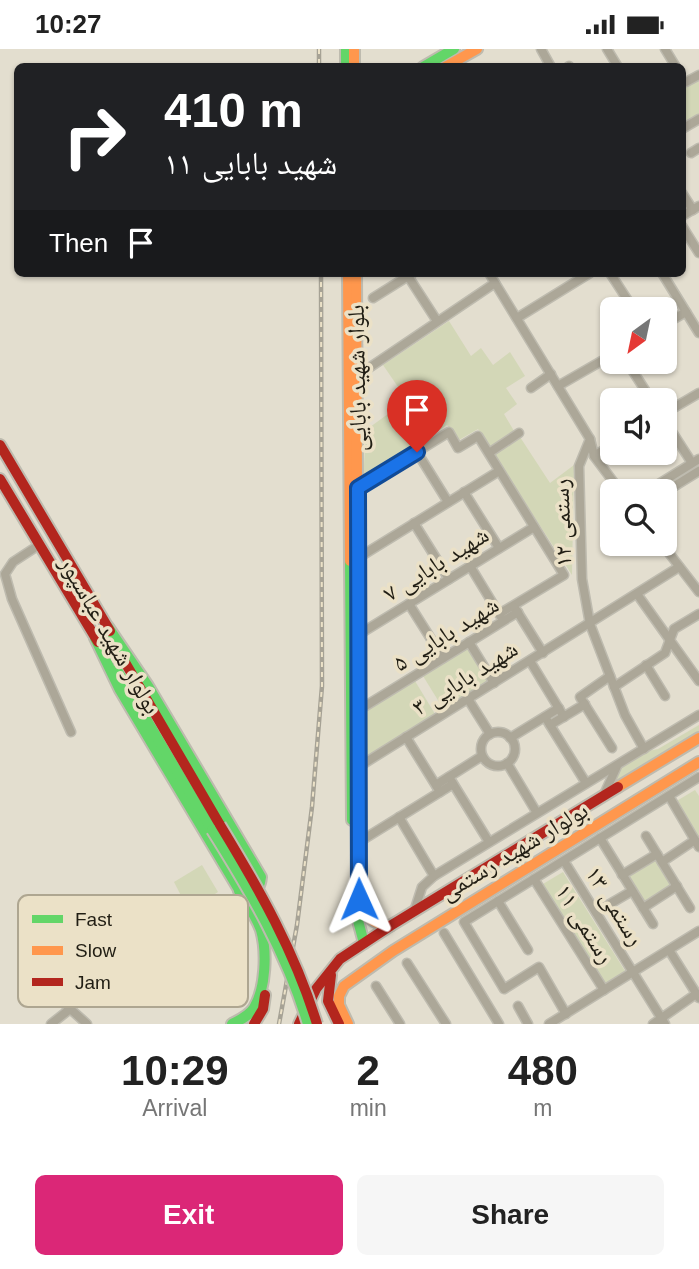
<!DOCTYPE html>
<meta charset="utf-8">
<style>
:root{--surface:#fff;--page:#f6f6f6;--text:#222;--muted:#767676;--accent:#db2777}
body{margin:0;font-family:Helvetica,"Noto Naskh Arabic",sans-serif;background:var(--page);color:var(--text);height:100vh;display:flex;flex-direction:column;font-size:26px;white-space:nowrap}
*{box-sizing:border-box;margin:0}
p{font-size:23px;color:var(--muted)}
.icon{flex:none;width:38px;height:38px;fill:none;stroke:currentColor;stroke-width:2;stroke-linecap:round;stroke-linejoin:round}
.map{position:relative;height:975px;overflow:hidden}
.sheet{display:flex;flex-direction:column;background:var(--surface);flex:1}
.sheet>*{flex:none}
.hud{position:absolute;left:14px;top:14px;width:672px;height:214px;border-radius:10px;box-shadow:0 2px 5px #0004;background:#202124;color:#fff;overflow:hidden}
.needle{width:46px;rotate:213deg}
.buttons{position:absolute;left:600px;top:248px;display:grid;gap:14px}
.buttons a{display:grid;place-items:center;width:77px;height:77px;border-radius:10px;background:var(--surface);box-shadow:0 2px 5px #0004;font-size:35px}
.pin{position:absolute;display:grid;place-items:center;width:60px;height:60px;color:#fff;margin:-72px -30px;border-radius:50% 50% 50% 0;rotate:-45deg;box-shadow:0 0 7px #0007}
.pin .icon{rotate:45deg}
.me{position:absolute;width:77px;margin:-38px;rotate:359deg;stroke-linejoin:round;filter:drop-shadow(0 0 5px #0008)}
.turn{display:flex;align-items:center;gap:24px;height:147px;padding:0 35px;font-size:32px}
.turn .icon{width:91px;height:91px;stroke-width:2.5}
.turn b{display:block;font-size:49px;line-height:60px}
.then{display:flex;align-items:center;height:66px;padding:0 35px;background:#0003;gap:14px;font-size:26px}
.eta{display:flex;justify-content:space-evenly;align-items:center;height:119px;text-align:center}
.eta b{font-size:42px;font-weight:700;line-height:49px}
.cta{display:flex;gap:14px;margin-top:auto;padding:14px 35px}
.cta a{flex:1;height:80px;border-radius:10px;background:var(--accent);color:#fff;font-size:28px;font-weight:700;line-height:80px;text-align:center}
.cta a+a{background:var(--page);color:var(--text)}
.status{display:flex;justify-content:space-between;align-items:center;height:49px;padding:0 35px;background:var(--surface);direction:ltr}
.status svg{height:19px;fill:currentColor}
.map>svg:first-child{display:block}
</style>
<div class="status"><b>10:27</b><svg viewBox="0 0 49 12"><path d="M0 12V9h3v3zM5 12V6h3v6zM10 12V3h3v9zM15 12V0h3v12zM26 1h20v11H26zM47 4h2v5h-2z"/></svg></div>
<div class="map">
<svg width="699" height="975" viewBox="0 0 699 975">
<rect width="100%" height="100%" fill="#e3decf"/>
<g fill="#d3d7b7">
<polygon points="699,28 699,65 683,76 683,34"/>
<polygon points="449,272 471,307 481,299 493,316 510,303 525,327 506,339 517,355 504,365 514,382 490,398 478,380 459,391 447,376 363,434 366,381 407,351 383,316"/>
<polygon points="520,388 550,434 574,416 572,526 494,406"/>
<polygon points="469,599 490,633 444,661 423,627"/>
<polygon points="415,632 435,665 367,707 365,661"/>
<polygon points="699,676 699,682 611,737 618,719 648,702 658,700"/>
<polygon points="695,741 699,747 699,792 675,753"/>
<polygon points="655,810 671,836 643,854 627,828"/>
<polygon points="202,816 218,843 189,862 174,833"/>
<polygon points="563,823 625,922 605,935 543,835"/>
</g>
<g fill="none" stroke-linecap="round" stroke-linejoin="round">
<defs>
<g id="street">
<polyline points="541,0 551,18"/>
<polyline points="607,0 618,18"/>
<polyline points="665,0 676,18"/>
<polyline points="568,18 569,17"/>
<polyline points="682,32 686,33 699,26"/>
<polyline points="682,80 699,70"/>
<polyline points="691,104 699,99"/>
<polyline points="682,144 693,161"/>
<polyline points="682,167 699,157"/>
<polyline points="682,177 699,204"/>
<polyline points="406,224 437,272"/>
<polyline points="489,224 590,390 579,417 582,530 590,575 625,666 644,700"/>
<polyline points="610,224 634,261"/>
<polyline points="662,224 699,284"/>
<polyline points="373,249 413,224"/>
<polyline points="517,269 590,224"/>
<polyline points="665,275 686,263"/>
<polyline points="627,313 652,352"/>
<polyline points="357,327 495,234"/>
<polyline points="558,337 612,306"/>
<polyline points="531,339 551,325"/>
<polyline points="665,364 699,344"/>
<polyline points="665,372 692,414"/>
<polyline points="590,390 594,407 621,443"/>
<polyline points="417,403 448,453"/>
<polyline points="489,404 519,384"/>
<polyline points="594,407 612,396"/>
<polyline points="358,439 449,383 458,399 478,387 564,526 499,565"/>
<polyline points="464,443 499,499"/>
<polyline points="646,443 699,410"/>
<polyline points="665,443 699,422"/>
<polyline points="414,474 449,530"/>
<polyline points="662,495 699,543"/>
<polyline points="39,496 13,513 5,525 12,550 71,683"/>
<polyline points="358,509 499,422"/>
<polyline points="470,517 501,568"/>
<polyline points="637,545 699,632"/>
<polyline points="409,555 443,609"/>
<polyline points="515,559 543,604"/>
<polyline points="358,586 534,478"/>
<polyline points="469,593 494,634"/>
<polyline points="530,612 564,668"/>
<polyline points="646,616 665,647"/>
<polyline points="610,627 580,648 612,699"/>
<polyline points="614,638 665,604 674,580 699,565"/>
<polyline points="468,650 490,685"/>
<polyline points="359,661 518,563"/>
<polyline points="545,668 586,734"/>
<polyline points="550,676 585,655"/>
<circle cx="498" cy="700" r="17"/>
<polyline points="406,688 440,743"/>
<polyline points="510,689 559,659"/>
<polyline points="507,714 537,764"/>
<polyline points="360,717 679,518"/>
<polyline points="449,728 489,793"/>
<polyline points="436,736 482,707"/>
<polyline points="669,747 699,798"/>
<polyline points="603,748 617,717"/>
<polyline points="399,768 434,827"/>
<polyline points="646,787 690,859"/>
<polyline points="600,789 653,875"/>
<polyline points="359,793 453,735"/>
<polyline points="564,812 665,975"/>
<polyline points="662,813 695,791"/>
<polyline points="622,826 657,805"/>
<polyline points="534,830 604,941"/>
<polyline points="498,852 528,901"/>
<polyline points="643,859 677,837"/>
<polyline points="414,863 422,838 434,827 699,666"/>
<polyline points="596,863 632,842"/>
<polyline points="444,884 499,975"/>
<polyline points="669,901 699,949"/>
<polyline points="407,914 446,975"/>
<polyline points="37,930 87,975"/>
<polyline points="376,937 400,975"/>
<polyline points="518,957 528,975"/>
<polyline points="566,965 539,918 504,940 464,873 699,728"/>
<polyline points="51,975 70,960"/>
<polyline points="549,975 699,882"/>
<polyline points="653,975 696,945"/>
</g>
<g id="fast">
<polyline points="346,0 346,18"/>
<polyline points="423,18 454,0"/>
<polyline points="350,512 352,771"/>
<path d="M95,589L120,641L238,839L244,844C255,844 260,839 261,828L148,637L108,578"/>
<polyline points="117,621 212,781"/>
<polyline points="353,853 364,894"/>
<path d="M232,975C240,971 249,967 254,959C266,939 267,902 261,881C256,867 247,855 239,842"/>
</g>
<g id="slow">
<polyline points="354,0 354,18"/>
<polyline points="445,18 477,0"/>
<polyline points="348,224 350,512"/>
<path d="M356,224L359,851C365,867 373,876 390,877"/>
<polyline points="618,738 699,689"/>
<polyline points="348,975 339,956 339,947 344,937 393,902 699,713"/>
</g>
<g id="jam">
<polyline points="0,396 110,582"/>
<polyline points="0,430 98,593"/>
<polyline points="126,615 220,776"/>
<polyline points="331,926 328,952 339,975"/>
<polyline points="254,975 263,960 265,946"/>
<polyline points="299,975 316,940 340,910 390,877 618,738"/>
</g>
</defs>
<use href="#street" stroke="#bebbaf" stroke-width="11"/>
<use href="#fast" stroke="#bebbaf" stroke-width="14"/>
<use href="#slow" stroke="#bebbaf" stroke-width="14"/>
<use href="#jam" stroke="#bebbaf" stroke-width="14"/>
<use href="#street" stroke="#aca798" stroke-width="8"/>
<use href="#fast" stroke="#63d668" stroke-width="10"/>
<use href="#slow" stroke="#ff974d" stroke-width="10"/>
<use href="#jam" stroke="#b3261e" stroke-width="10"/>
<defs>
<g id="rail">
<polyline points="319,0 319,18"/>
<polyline points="279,975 297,876 312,758 322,637 321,224"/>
</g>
</defs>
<use href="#rail" stroke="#a6a295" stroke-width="4.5"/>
<use href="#rail" stroke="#ebe1c7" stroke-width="2" stroke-dasharray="5" stroke-linecap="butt"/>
<defs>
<path id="fast-bridge" d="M212,781C251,843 287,905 308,975"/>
<path id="jam-bridge" d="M220,776C259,840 295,903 317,975"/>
</defs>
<use href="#fast-bridge" stroke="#bebbaf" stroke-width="14" stroke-linecap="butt"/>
<use href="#jam-bridge" stroke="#bebbaf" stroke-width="14" stroke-linecap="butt"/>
<use href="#fast-bridge" stroke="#63d668" stroke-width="10"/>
<use href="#jam-bridge" stroke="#b3261e" stroke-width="10"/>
</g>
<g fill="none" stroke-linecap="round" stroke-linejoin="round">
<defs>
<polyline id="route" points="359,850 358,439 417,403"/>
</defs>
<use href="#route" stroke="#114b97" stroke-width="18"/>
<use href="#route" stroke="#1a73e8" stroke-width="12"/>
</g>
<g text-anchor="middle" stroke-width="7" stroke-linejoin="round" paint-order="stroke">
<g font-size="24" fill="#211e14" stroke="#ebe1c7">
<text transform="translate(357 329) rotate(-91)" y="8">بلوار شهید بابایی</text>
<text transform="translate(562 474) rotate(-92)" y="8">رستمی ۱۲</text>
<text transform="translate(436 515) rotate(-32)" y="8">شهید بابایی ۷</text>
<text transform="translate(446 585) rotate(-32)" y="8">شهید بابایی ۵</text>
<text transform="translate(110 586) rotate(60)" y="8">بولوار شهید عباسپور</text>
<text transform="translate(465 629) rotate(-32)" y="8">شهید بابایی ۳</text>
<text transform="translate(514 802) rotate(-31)" y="8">بولوار شهید رستمی</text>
<text transform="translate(615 857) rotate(58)" y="8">رستمی ۱۳</text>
<text transform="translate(585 875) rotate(58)" y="8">رستمی ۱۱</text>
</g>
</g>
<rect x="18" y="846" width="230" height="112" rx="10" fill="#ebe1c7" stroke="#aea691" stroke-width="2"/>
<rect x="32" y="866" width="31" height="8" fill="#63d668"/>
<rect x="32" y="897" width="31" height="9" fill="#ff974d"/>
<rect x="32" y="929" width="31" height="8" fill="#b3261e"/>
<g font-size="19" fill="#211e14">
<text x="75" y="877">Fast</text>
<text x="75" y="908">Slow</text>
<text x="75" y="940">Jam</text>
</g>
</svg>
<div class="buttons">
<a><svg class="needle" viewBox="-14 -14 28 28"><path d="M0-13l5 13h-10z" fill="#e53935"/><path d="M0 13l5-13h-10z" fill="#767676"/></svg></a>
<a><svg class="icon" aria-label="sound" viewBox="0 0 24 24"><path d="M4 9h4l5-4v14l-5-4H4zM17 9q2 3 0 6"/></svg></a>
<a><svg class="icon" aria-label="search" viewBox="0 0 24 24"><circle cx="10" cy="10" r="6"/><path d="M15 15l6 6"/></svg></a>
</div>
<div class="pin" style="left:417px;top:403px;background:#d93025"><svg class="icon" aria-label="arrive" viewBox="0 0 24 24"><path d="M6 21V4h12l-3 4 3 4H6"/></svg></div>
<svg class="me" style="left:359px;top:850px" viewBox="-20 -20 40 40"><path d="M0-17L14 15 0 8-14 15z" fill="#1a73e8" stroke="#fff" stroke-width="4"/></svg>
<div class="hud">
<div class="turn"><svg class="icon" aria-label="right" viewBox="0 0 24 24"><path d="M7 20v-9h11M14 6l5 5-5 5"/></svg><div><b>410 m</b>شهید بابایی ۱۱</div></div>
<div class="then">Then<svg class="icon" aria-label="arrive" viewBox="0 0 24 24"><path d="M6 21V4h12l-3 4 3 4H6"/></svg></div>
</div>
</div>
<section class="sheet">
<div class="eta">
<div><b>10:29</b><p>Arrival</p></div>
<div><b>2</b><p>min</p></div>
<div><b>480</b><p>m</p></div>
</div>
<div class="cta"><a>Exit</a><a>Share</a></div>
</section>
